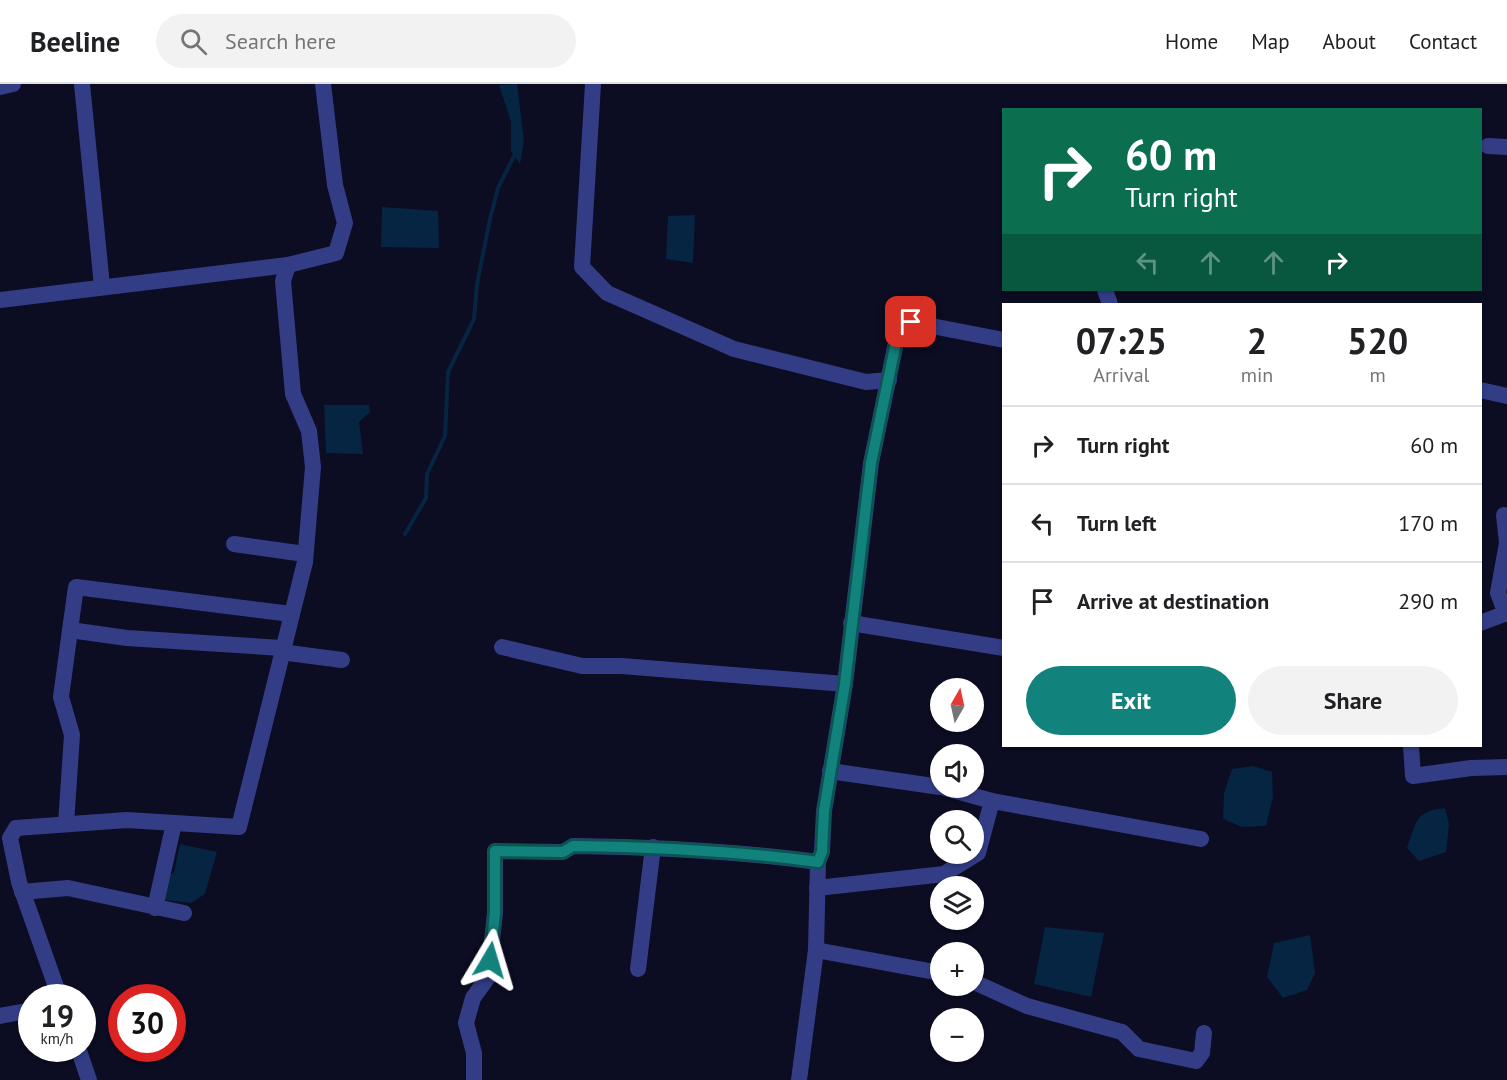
<!DOCTYPE html>
<meta charset="utf-8">
<style>
:root{--surface:#fff;--page:#f2f2f2;--text:#202124;--muted:#757577;--line:#e0e0e0;--accent:#12827d}
body{margin:0;font-family:"PT Sans",sans-serif;background:var(--page);color:var(--text);height:100vh;display:flex;flex-direction:column;font-size:22px;white-space:nowrap}
*{box-sizing:border-box;margin:0}
p{font-size:20px;color:var(--muted)}
.icon{flex:none;width:33px;height:33px;fill:none;stroke:currentColor;stroke-width:2;stroke-linecap:round;stroke-linejoin:round}
.map{position:relative;flex:1;overflow:hidden}
.details{position:absolute;left:1002px;top:219px;width:480px;height:444px;display:flex;flex-direction:column;background:var(--surface);border-radius:0px;box-shadow:0 2px 4px #0004}
.details>*{flex:none}
.guide{position:absolute;left:1002px;top:24px;width:480px;height:183px;border-radius:0px;box-shadow:0 2px 4px #0004;background:#0b6e4f;color:#fff;overflow:hidden}
.needle{width:39px;rotate:9deg}
.controls{position:absolute;left:930px;top:594px;display:grid;gap:12px}
.controls a{display:grid;place-items:center;width:54px;height:54px;border-radius:50%;background:var(--surface);box-shadow:0 2px 4px #0004;font-size:30px}
.speed{position:absolute;left:18px;top:900px;display:flex;gap:12px;font-size:30px;font-weight:700;text-align:center}
.speed>*{display:grid;place-content:center;width:78px;height:78px;border-radius:50%;background:var(--surface);box-shadow:0 2px 4px #0004;line-height:1}
.speed small{font-size:15px;font-weight:400}
.speed .limit{border:9px solid #d22;background:#fff;color:#111}
.pin{position:absolute;display:grid;place-items:center;width:51px;height:51px;color:#fff;margin:-26px;border-radius:12px;box-shadow:0 3px 9px #0006}
.me{position:absolute;width:66px;margin:-33px;rotate:7deg;stroke-linejoin:round;filter:drop-shadow(0 0 4px #0008)}
.turn{display:flex;align-items:center;gap:21px;height:126px;padding:0 24px;font-size:27px}
.turn .icon{width:78px;height:78px;stroke-width:2.5}
.turn b{display:block;font-size:42px;line-height:51px}
.lanes{display:flex;align-items:center;height:57px;padding:0 24px;background:#0003;justify-content:center;gap:30px;direction:ltr}
.lanes .off{opacity:.35}
.eta{display:flex;justify-content:space-evenly;align-items:center;height:102px;text-align:center}
.eta b{font-size:36px;font-weight:600;line-height:42px}
.cta{display:flex;gap:12px;margin-top:auto;padding:12px 24px}
.cta a{flex:1;height:69px;border-radius:36px;background:var(--accent);color:#fff;font-size:24px;font-weight:600;line-height:69px;text-align:center}
.cta a+a{background:var(--page);color:var(--text)}
ul{padding:0;list-style:none}
li{display:flex;align-items:center;gap:18px;height:78px;padding:0 24px;border-top:2px solid var(--line)}
li div{flex:1}
li b{display:block;font-size:22px}
li em{font-style:normal}
header{display:flex;align-items:center;gap:36px;box-sizing:border-box;height:84px;padding:0 30px;background:var(--surface);border-bottom:2px solid var(--line)}
header strong{font-size:28px}
nav{display:flex;gap:33px;margin-inline-start:auto;font-size:21px}
.search{width:420px;height:54px;background:var(--page);display:flex;align-items:center;gap:15px;box-sizing:border-box;padding:0 21px;border-radius:33px;color:var(--muted);font-size:22px}
.map>svg:first-child{display:block}
</style>
<header>
<strong>Beeline</strong>
<div class="search"><svg class="icon" aria-label="search" viewBox="0 0 24 24"><circle cx="10" cy="10" r="6"/><path d="M15 15l6 6"/></svg>Search here</div>
<nav><a>Home</a><a>Map</a><a>About</a><a>Contact</a></nav>
</header>
<div class="map">
<svg width="1507" height="996" viewBox="0 0 1507 996">
<rect width="100%" height="100%" fill="#0c0c23"/>
<g fill="#052542">
<polygon points="517,0 524,57 520,80 511,67 511,38 499,1"/>
<polygon points="382,123 438,127 439,164 381,163"/>
<polygon points="695,131 693,179 666,175 668,132"/>
<polygon points="324,321 369,321 370,328 359,338 363,370 326,369"/>
<polygon points="1253,682 1272,688 1273,713 1266,742 1242,743 1223,735 1224,709 1232,685"/>
<path d="M1445,724L1449,740L1446,768L1419,777L1407,764C1416,738 1415,727 1445,724Z"/>
<polygon points="180,760 217,768 205,810 191,819 165,816 165,795 174,788"/>
<polygon points="1045,843 1104,849 1091,913 1034,900"/>
<polygon points="1310,851 1315,889 1307,906 1283,914 1267,893 1274,859"/>
</g>
<g fill="none" stroke-linecap="round" stroke-linejoin="round">
<polyline stroke="#052542" stroke-width="4" points="405,450 426,414 427,390 445,352 448,288 474,235 477,200 490,135 498,104 516,68"/>
<g stroke="#333d86" stroke-width="16">
<polyline points="82,0 102,202"/>
<polyline points="593,0 582,183 607,209 734,265 866,298 889,296"/>
<polyline points="0,3 13,0"/>
<polyline points="1488,62 1507,63"/>
<polyline points="1105,206 1110,220"/>
<polyline points="0,216 288,181 336,169 345,139 335,101 323,0"/>
<polyline points="1480,306 1507,312"/>
<polyline points="1504,431 1507,459 1498,509 1506,530"/>
<polyline points="234,460 305,470"/>
<polyline points="851,539 1004,564"/>
<polyline points="1480,539 1507,529"/>
<polyline points="70,546 76,503 291,530"/>
<polyline points="502,563 582,582 622,582 845,600"/>
<polyline points="281,568 342,576"/>
<polyline points="1411,662 1413,692 1471,684 1507,683"/>
<polyline points="830,687 940,703"/>
<polyline points="945,704 992,717 1201,755"/>
<polyline points="66,740 72,651 61,613 70,546 127,554 282,564"/>
<polyline points="817,804 944,790 978,769 992,717"/>
<polyline points="22,808 68,804 184,829"/>
<polyline points="155,824 174,739"/>
<polyline points="816,866 940,889"/>
<polyline points="638,885 653,763"/>
<polyline points="974,898 1027,922 1122,948 1139,965 1196,977 1202,969 1204,949"/>
<polyline points="60,914 19,798 10,754 16,744 127,736 239,743 305,478 313,383 309,347 293,310 283,197 288,181"/>
<polyline points="0,932 32,926"/>
<polyline points="78,964 89,996"/>
<path d="M474,996V969L466,939L473,914L488,893L495,829V767L563,768L573,762C655,763 736,767 818,778"/>
<polyline points="799,996 816,866 818,778 822,768 824,727 845,600 871,379 899,244 911,238 1004,256"/>
</g>
</g>
<g fill="none" stroke-linecap="round" stroke-linejoin="round">
<defs>
<path id="route" d="M490,876L495,829V767L563,768L573,762C655,763 736,767 818,778L822,768L824,727L845,600L871,379L899,244L911,238"/>
</defs>
<use href="#route" stroke="#0c5451" stroke-width="15"/>
<use href="#route" stroke="#12827d" stroke-width="10"/>
</g>
</svg>
<div class="controls">
<a><svg class="needle" viewBox="-14 -14 28 28"><path d="M0-13l5 13h-10z" fill="#e53935"/><path d="M0 13l5-13h-10z" fill="#757577"/></svg></a>
<a><svg class="icon" aria-label="sound" viewBox="0 0 24 24"><path d="M4 9h4l5-4v14l-5-4H4zM17 9q2 3 0 6"/></svg></a>
<a><svg class="icon" aria-label="search" viewBox="0 0 24 24"><circle cx="10" cy="10" r="6"/><path d="M15 15l6 6"/></svg></a>
<a><svg class="icon" aria-label="layers" viewBox="0 0 24 24"><path d="M12 4l9 5-9 5-9-5zM3 14l9 5 9-5"/></svg></a>
<a>+</a>
<a>−</a>
</div>
<div class="speed"><div>19<small>km/h</small></div><div class="limit">30</div></div>
<div class="pin" style="left:911px;top:238px;background:#d93025"><svg class="icon" aria-label="arrive" viewBox="0 0 24 24"><path d="M6 21V4h12l-3 4 3 4H6"/></svg></div>
<svg class="me" style="left:490px;top:876px" viewBox="-20 -20 40 40"><path d="M0-17L14 15 0 8-14 15z" fill="#12827d" stroke="#fff" stroke-width="4"/></svg>
<div class="guide">
<div class="turn"><svg class="icon" aria-label="right" viewBox="0 0 24 24"><path d="M7 20v-9h11M14 6l5 5-5 5"/></svg><div><b>60 m</b>Turn right</div></div>
<div class="lanes"><svg class="icon off" aria-label="left" viewBox="0 0 24 24"><path d="M17 20v-9H6M10 6l-5 5 5 5"/></svg><svg class="icon off" aria-label="ahead" viewBox="0 0 24 24"><path d="M12 20V5M6 11l6-6 6 6"/></svg><svg class="icon off" aria-label="ahead" viewBox="0 0 24 24"><path d="M12 20V5M6 11l6-6 6 6"/></svg><svg class="icon" aria-label="right" viewBox="0 0 24 24"><path d="M7 20v-9h11M14 6l5 5-5 5"/></svg></div>
</div>
<section class="details">
<div class="eta">
<div><b>07:25</b><p>Arrival</p></div>
<div><b>2</b><p>min</p></div>
<div><b>520</b><p>m</p></div>
</div>
<ul>
<li><svg class="icon" aria-label="right" viewBox="0 0 24 24"><path d="M7 20v-9h11M14 6l5 5-5 5"/></svg><div><b>Turn right</b></div><em>60 m</em></li>
<li><svg class="icon" aria-label="left" viewBox="0 0 24 24"><path d="M17 20v-9H6M10 6l-5 5 5 5"/></svg><div><b>Turn left</b></div><em>170 m</em></li>
<li><svg class="icon" aria-label="arrive" viewBox="0 0 24 24"><path d="M6 21V4h12l-3 4 3 4H6"/></svg><div><b>Arrive at destination</b></div><em>290 m</em></li>
</ul>
<div class="cta"><a>Exit</a><a>Share</a></div>
</section>
</div>
